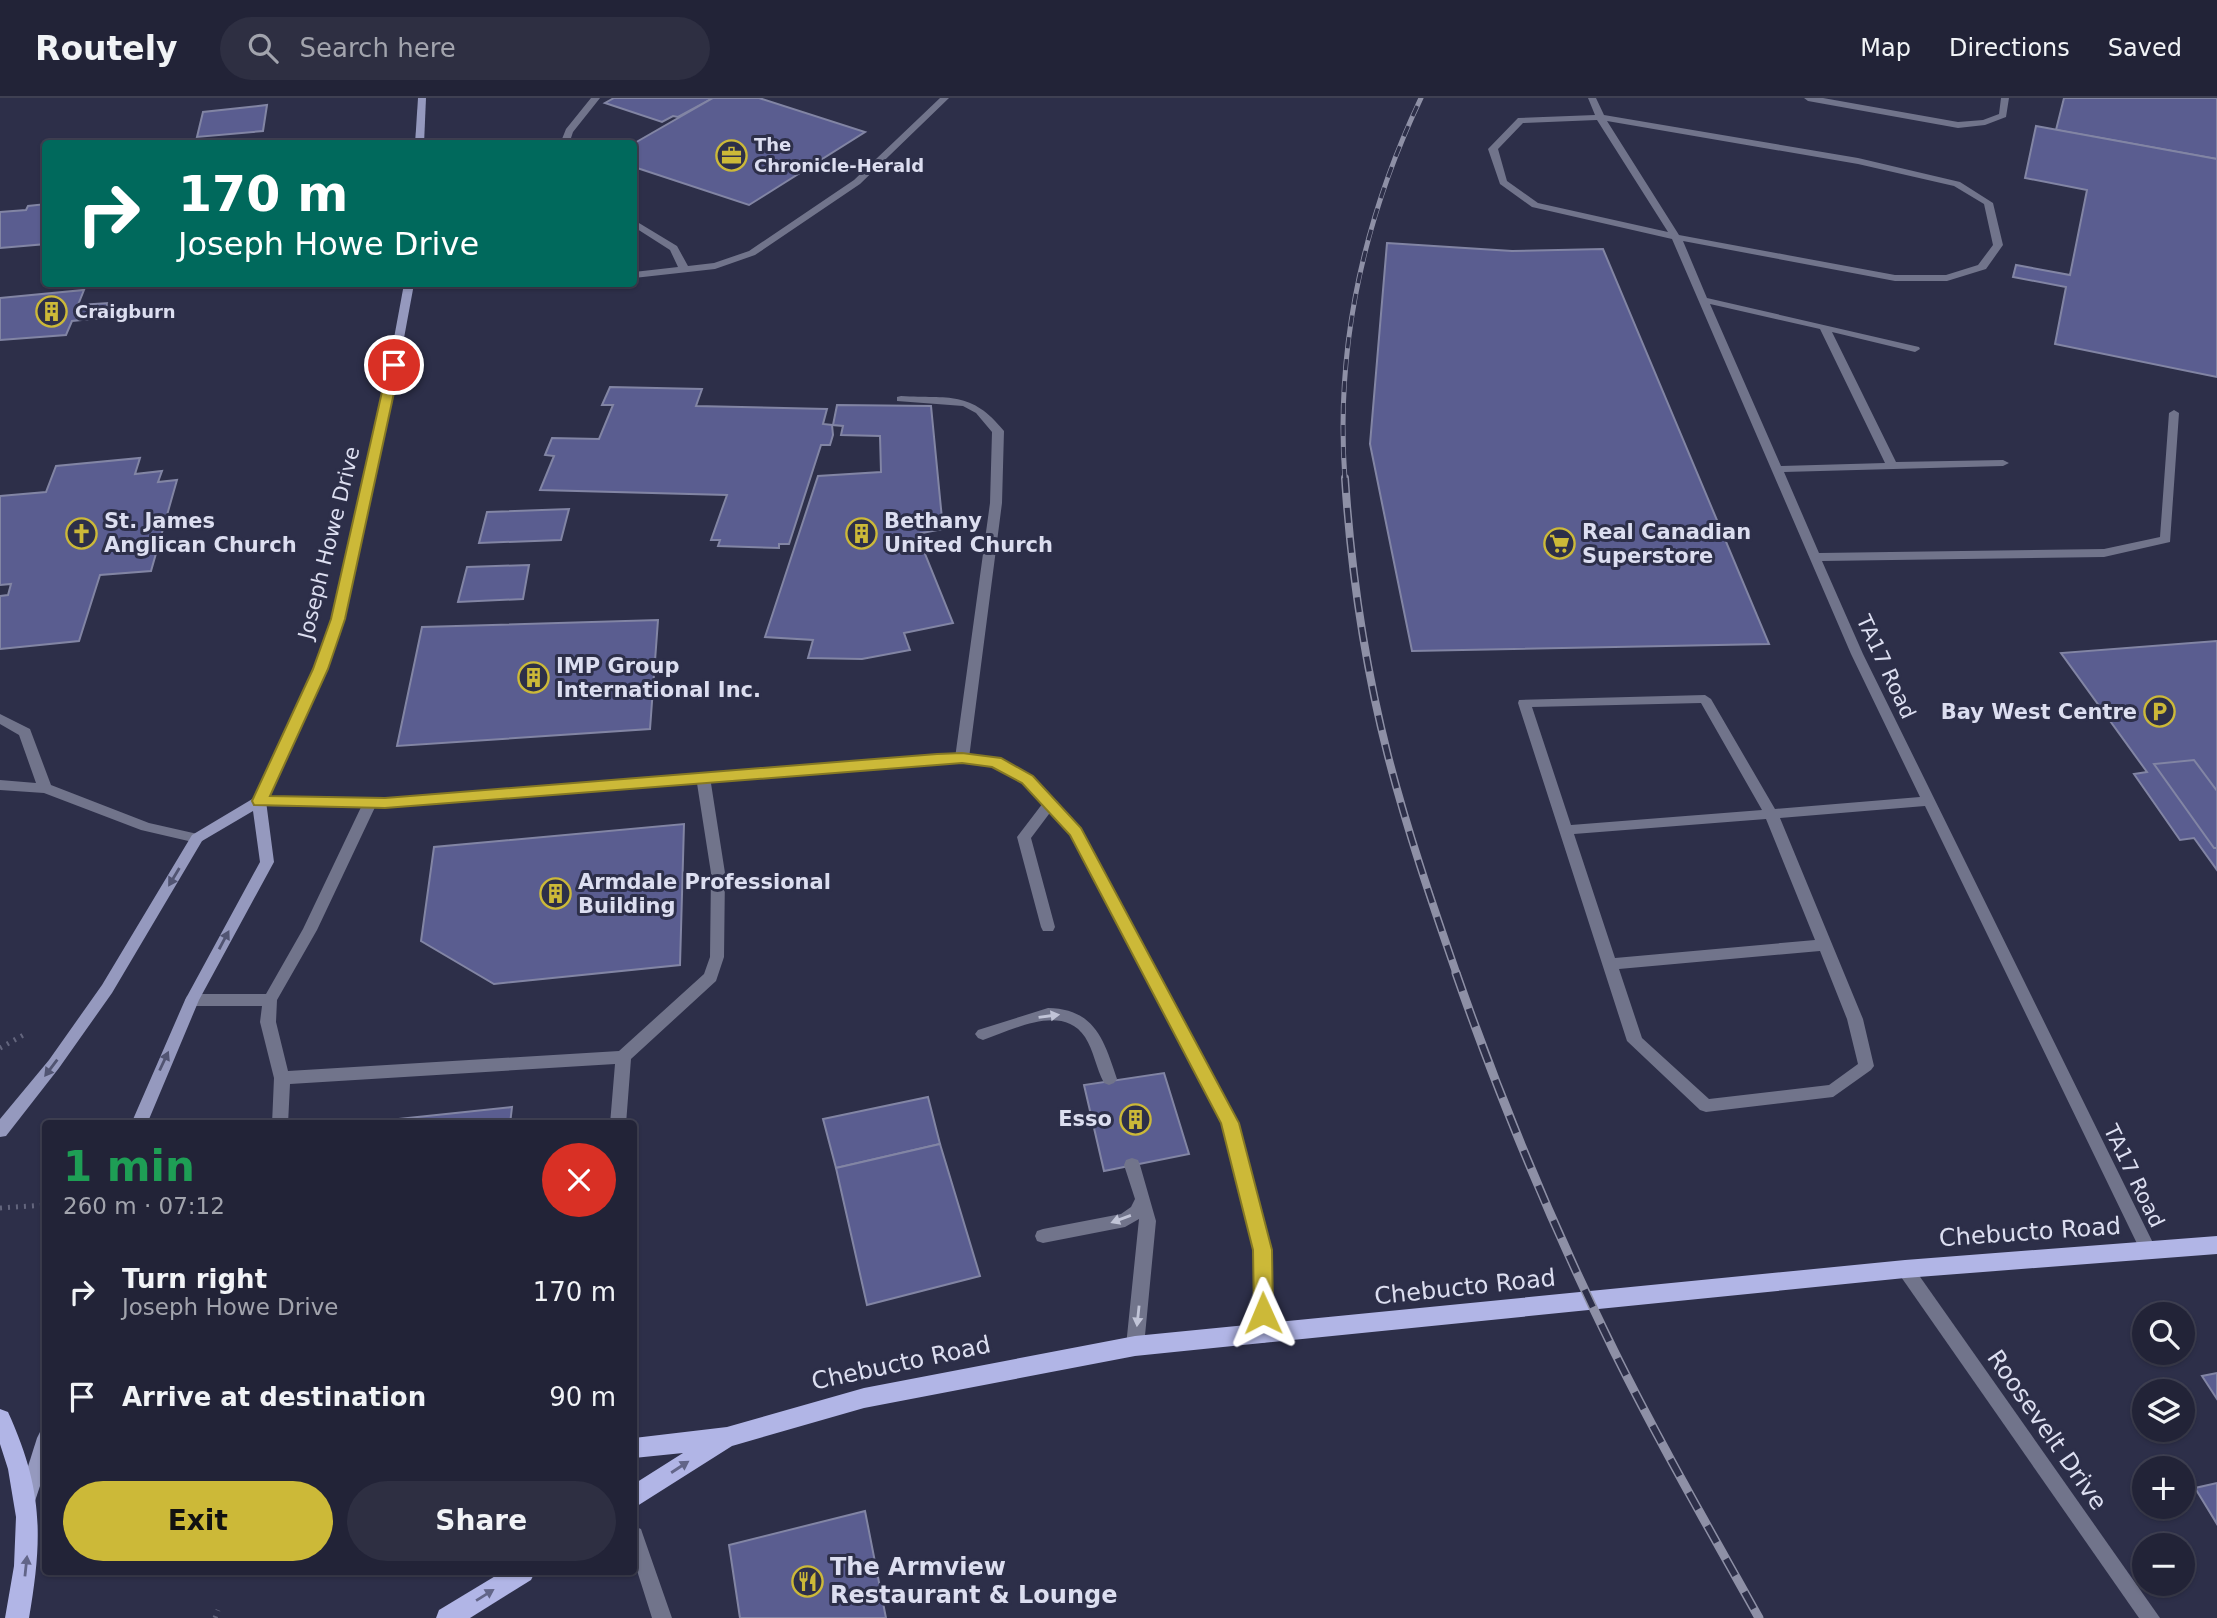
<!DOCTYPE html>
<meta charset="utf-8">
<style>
:root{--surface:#222337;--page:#2e2f42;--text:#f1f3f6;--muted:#a2a4ad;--line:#3f4052;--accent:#ccb938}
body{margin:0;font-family:"DejaVu Sans",sans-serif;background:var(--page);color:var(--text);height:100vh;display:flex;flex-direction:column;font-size:26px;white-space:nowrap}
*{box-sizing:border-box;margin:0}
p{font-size:23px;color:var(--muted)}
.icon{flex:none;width:38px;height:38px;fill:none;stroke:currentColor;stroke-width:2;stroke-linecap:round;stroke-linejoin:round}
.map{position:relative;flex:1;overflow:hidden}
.details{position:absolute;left:42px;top:1022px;width:595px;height:455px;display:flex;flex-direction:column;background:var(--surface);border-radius:7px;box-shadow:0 2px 5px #0004,0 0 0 2px var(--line)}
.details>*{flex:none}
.top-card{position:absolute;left:42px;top:42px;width:595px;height:147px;border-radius:7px;box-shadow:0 2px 5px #0004,0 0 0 2px var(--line);background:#00695c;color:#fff;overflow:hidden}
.fabs{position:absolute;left:2132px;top:1204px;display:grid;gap:14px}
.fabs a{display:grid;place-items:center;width:63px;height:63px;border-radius:50%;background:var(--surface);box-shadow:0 2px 5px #0004,0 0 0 2px var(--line);font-size:35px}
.pin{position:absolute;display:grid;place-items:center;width:60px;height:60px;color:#fff;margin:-30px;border:4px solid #fff;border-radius:50%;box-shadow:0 2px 7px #0007}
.me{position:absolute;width:77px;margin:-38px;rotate:359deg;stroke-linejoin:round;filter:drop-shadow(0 0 5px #0008)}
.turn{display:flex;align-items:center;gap:24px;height:147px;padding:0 21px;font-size:32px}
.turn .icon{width:91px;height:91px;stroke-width:2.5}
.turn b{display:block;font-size:49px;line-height:60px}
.round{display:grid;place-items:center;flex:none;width:74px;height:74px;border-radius:37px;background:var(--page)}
.head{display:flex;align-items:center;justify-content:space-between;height:119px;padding:0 21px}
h1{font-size:42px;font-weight:600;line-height:52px;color:#1e9e55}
.action{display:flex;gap:14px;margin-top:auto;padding:14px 21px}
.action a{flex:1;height:80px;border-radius:42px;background:var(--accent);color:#111;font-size:28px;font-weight:600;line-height:80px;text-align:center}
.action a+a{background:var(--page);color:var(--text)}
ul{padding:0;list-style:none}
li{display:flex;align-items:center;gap:21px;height:105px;padding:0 21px}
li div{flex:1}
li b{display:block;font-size:26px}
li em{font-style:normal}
header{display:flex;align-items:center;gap:42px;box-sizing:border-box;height:98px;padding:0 35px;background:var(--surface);border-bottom:2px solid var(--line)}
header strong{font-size:33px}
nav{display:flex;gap:38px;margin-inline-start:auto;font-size:24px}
.search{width:490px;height:63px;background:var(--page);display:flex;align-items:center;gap:18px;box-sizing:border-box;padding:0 24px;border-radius:38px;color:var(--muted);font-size:26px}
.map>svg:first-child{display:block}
</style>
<header>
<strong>Routely</strong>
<div class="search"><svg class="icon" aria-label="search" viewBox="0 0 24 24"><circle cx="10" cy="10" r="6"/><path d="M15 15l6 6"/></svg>Search here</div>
<nav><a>Map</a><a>Directions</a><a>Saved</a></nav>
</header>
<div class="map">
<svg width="2217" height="1520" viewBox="0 0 2217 1520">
<rect width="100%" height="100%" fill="#2d2f49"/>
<g fill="#5a5d90" stroke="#8285a4" stroke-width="2">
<polygon points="614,0 713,0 678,19 673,18 662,24 605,5"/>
<polygon points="713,0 759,0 865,34 749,107 634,69 633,46"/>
<polygon points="2064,0 2217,0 2217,61 2056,32"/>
<polygon points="267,7 263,33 197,39 203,14"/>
<polygon points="2036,28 2217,61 2217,279 2055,246 2066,189 2013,179 2016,167 2070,177 2087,92 2025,80"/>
<polygon points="46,106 46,146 0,150 0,114 26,112 28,108"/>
<polygon points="1387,145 1512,153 1603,151 1769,546 1412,553 1370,346"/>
<polygon points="84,192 78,207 108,205 101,220 72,223 66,237 0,242 0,200"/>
<polygon points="610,289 702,291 696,308 827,311 823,326 832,327 833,337 830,347 821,347 789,446 779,446 779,450 718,448 720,442 711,442 727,397 540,392 554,358 545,357 552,340 599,341 613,307 602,307"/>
<polygon points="837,307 931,308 943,431 917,436 953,525 904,535 910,552 862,561 808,560 813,542 765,539 818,378 881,374 880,338 841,337 843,328 833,327"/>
<polygon points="140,360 135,376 162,373 158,384 177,382 151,473 100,477 79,543 0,551 0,498 8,497 11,486 0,487 0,398 46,394 56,368"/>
<polygon points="569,411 561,442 479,445 487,414"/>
<polygon points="529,467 523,501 458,504 467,469"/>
<polygon points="658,522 650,631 397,648 422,529"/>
<polygon points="2217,543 2217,772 2194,740 2180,742 2134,676 2147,674 2061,555"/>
<polygon points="2194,662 2217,693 2217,750 2214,750 2154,666"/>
<polygon points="684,726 680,867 494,886 421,843 434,749"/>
<polygon points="1164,975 1189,1056 1104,1073 1084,987"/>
<polygon points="928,999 940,1046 836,1070 823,1021"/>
<polygon points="512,1009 510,1026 351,1026"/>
<polygon points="940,1046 980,1178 867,1207 836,1070"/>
<polygon points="2217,1275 2217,1301 2202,1278"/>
<polygon points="2217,1385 2217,1426 2195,1390"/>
<polygon points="865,1413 886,1520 740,1520 729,1447"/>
</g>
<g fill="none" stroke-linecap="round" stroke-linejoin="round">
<g stroke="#63657d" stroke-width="5" stroke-dasharray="2 6" stroke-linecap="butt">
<polyline points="0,950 27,935"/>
<polyline points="0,1110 46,1107"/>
<polyline points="215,1520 218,1512"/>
</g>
<g fill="#71748b" fill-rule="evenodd">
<polygon points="591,0 600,0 573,34 569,46 560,46 566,31"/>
<polygon points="940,0 949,0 860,86 755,157 715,171 634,180 634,174 678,169 670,152 634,129 634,122 677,148 688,168 714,165 749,153 854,82"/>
<path d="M1588,0H1596L1604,17L1858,60L1960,84L1993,105L2003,147L1986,171L1947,183H1895L1683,143L1707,200L1919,249L1920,251L1915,254L1832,234L1896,364L2003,362L2009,365L2003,368L1784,374L1819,455L2104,451L2160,439L2169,315L2174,312L2179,315L2170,444L2104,459L1822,463L1863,556L2157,1153L2155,1158L2149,1160L2143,1158L1925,708L1780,720L1863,921L1874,968L1871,972L1833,999L1706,1014L1700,1012L1627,943L1518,605L1519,602L1705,597L1711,601L1775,711L1920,699L1851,556L1672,141L1532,109L1500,86L1488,51L1518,20L1595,17ZM1597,22L1668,134L1538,105L1507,83L1498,51L1523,25ZM1607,23L1858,66L1954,88L1984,106L1993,147L1978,167L1946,177H1895L1679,137ZM1710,206L1820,231L1885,365L1781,368ZM1701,605L1762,712L1571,727L1532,609ZM1766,721L1815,842L1615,860L1574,736ZM1820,853L1847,921L1858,966L1829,987L1709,1001L1642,940L1619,871Z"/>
<polygon points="1804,0 1823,0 1958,24 1983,22 1999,16 2001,0 2009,0 2006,19 1985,27 1958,30 1808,3"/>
<path d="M901,298C949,301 971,292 1004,333L1002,405L969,660L962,665L955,660L990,405L992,334L976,315L963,308L897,303V299Z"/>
<polygon points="0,616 30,631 51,687 149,725 202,737 204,740 202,743 197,745 141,732 44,695 0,692 0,682 36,685 19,637 0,626"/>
<polygon points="703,674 710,679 725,775 724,859 716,883 631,961 626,1026 610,1026 615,966 290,986 288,1026 272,1026 274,980 260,924 262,908 192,908 187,906 185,902 187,898 192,896 266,896 303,831 363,705 370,700 377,705 317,832 277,902 276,924 288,973 619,953 704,876 710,859 711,775 696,679"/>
<polygon points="1051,699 1058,704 1031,740 1055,829 1053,833 1043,833 1041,829 1017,739 1046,701"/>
<path d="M1048,910C1095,911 1104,942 1117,981L1114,985L1109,987L1104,985C1096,970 1094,953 1085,939C1062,905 1013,932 983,942L978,940L975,936L978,932Z"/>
<polygon points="1132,1060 1138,1062 1140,1067 1156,1123 1144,1248 1141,1253 1135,1256 1129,1253 1126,1248 1139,1121 1125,1129 1043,1145 1037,1143 1035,1138 1037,1133 1043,1131 1121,1116 1131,1109 1135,1101 1124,1067 1126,1062"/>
<polygon points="634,1428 641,1431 643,1437 672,1520 652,1520 634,1463"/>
</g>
<g fill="#71748b" fill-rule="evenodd">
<polygon points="962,655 1001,661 1032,678 1083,734 1238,1025 1271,1152 1273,1237 1270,1242 1264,1245 1258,1242 1255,1237 1255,1152 1222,1025 1071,737 1022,684 993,668 962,665 385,710 259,708 252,703 259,698 385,700"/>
<polygon points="1905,1164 1911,1166 2160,1520 2139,1520 1899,1176 1897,1171 1899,1166"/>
</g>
<g fill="#9599be" fill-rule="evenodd">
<polygon points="418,0 426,0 424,46 415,46"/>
<polygon points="404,186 414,186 394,294 344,521 326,571 266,703 274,764 199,902 147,1026 131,1026 185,902 260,764 253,713 202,743 112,895 59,970 6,1038 0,1039 0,1021 49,962 102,887 192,737 254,700 314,571 332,521 384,294"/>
<polygon points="46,1332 46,1370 34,1406 27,1409 20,1406 18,1400 37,1340 40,1334"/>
</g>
<g fill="#b1b5e6" fill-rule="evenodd">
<polygon points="2217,1138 2217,1156 1905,1180 1135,1258 864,1310 732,1348 634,1410 634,1386 683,1355 634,1360 634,1340 727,1329 864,1290 1135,1238 1905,1162"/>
<path d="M0,1311L8,1314C43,1391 43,1438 29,1520H5L14,1468L16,1419L8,1371L0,1346Z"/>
<polygon points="502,1474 535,1474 531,1482 470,1520 436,1520 439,1512"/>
</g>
<defs>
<path id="rail-far2" d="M1345,382C1335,249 1364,120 1421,0"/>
<path id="rail-far1" d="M1345,380C1351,473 1365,568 1388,658C1407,732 1432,805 1457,877"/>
<path id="rail" d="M1456,875C1501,1004 1554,1131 1614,1253C1659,1344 1710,1432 1759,1520"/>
</defs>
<use href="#rail-far2" stroke="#8e90a6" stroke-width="5"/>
<use href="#rail-far1" stroke="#8e90a6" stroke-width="8"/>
<use href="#rail" stroke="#8e90a6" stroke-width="9"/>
<use href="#rail-far2" stroke="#2d2f49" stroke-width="3.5" stroke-dasharray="11" stroke-linecap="butt"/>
<use href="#rail-far1" stroke="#2d2f49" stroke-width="5" stroke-dasharray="15" stroke-linecap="butt"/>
<use href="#rail" stroke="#2d2f49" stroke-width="6" stroke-dasharray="19" stroke-linecap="butt"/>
</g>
<defs><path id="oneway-solid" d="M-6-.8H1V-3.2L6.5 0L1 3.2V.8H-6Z" transform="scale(1.75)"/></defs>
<g fill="#515472">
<use href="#oneway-solid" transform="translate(174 779) rotate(121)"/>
<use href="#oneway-solid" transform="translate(224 842) rotate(-62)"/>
<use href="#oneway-solid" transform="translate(164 963) rotate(-65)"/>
<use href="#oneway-solid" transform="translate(51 970) rotate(127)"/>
</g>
<g fill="#c1c4d7">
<use href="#oneway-solid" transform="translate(1049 918) rotate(-8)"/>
<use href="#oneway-solid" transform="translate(1121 1121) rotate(160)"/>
<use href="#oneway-solid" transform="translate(1138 1218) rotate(96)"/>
</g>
<g fill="#626588">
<use href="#oneway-solid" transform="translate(680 1369) rotate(-33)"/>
<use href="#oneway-solid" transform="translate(26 1468) rotate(-84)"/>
<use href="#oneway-solid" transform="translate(485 1497) rotate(-32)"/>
</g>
<polygon fill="#ccb938" stroke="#857824" stroke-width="2" points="394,263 400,267 345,521 328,571 270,698 385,700 937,656 962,655 1001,660 1033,678 1081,730 1239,1025 1272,1152 1273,1215 1270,1221 1263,1224 1256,1221 1254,1215 1253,1152 1221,1025 1070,737 1022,685 992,669 962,665 937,667 385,710 254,707 252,703 313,571 331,521 388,267"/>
<defs>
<symbol id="office-ring" viewBox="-11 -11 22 22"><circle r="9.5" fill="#2d2f49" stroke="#ccb938" stroke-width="1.5"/><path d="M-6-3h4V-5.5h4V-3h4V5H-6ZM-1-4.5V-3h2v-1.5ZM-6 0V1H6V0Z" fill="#ccb938"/></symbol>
<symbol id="building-ring" viewBox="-11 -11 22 22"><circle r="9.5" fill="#2d2f49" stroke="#ccb938" stroke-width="1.5"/><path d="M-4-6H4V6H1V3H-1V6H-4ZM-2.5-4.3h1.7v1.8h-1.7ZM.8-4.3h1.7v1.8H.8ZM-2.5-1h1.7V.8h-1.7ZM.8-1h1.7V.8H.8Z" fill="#ccb938"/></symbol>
<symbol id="church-ring" viewBox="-11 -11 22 22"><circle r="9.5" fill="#2d2f49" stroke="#ccb938" stroke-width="1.5"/><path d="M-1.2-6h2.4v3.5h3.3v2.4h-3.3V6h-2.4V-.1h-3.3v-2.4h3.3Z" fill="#ccb938"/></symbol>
<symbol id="supermarket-ring" viewBox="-11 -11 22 22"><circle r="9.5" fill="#2d2f49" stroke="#ccb938" stroke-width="1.5"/><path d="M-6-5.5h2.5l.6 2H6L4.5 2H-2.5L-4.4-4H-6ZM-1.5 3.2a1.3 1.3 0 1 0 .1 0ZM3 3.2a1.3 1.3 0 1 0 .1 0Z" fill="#ccb938"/></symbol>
<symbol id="parking-ring" viewBox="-11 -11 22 22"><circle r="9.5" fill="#2d2f49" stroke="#ccb938" stroke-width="1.5"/><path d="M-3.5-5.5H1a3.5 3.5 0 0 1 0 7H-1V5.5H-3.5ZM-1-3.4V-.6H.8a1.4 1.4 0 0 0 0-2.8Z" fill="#ccb938"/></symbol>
<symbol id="restaurant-ring" viewBox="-11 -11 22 22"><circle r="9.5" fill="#2d2f49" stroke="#ccb938" stroke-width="1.5"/><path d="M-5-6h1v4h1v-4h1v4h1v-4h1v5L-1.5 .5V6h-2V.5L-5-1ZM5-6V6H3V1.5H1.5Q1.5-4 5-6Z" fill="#ccb938"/></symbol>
</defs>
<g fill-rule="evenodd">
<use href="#office-ring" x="714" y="40" width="35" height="35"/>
<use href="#building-ring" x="34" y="196" width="35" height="35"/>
<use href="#church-ring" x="64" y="418" width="35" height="35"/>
<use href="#building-ring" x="844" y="418" width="35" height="35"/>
<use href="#supermarket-ring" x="1542" y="428" width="35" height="35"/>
<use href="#building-ring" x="516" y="562" width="35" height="35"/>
<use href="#parking-ring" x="2142" y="596" width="35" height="35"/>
<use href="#building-ring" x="538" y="778" width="35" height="35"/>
<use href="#building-ring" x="1118" y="1004" width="35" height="35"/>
<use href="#restaurant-ring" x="790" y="1466" width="35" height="35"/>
</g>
<g text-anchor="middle" stroke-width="6" stroke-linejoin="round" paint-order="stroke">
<g font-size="18" font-weight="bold" fill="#dcdef0" stroke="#2d2f49" text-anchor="start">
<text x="754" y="53">The<tspan x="754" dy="21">Chronicle-Herald</tspan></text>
<text x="75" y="220">Craigburn</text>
</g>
<g font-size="21" font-weight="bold" fill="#dcdef0" stroke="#2d2f49" text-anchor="start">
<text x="104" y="430">St. James<tspan x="104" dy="24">Anglican Church</tspan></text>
<text x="884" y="430">Bethany<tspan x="884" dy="24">United Church</tspan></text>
<text x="1582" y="441">Real Canadian<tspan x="1582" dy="24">Superstore</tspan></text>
<text x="556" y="575">IMP Group<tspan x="556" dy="24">International Inc.</tspan></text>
<text x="2137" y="621" text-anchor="end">Bay West Centre</text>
<text x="578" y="791">Armdale Professional<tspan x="578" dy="24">Building</tspan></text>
<text x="1112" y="1028" text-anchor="end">Esso</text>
</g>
<g font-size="21" fill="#dcdef0" stroke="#2d2f49">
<text transform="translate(329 445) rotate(-76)" y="7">Joseph Howe Drive</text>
<text transform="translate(1886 569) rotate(65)" y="7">TA17 Road</text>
<text transform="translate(2134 1078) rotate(64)" y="7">TA17 Road</text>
</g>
<g font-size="24" fill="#dcdef0" stroke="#2d2f49">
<text transform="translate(2030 1134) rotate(-4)" y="8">Chebucto Road</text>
<text transform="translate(1465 1189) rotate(-6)" y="8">Chebucto Road</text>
<text transform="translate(901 1265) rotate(-12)" y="8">Chebucto Road</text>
<text transform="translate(2047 1332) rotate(55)" y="8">Roosevelt Drive</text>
</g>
<g font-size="24" font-weight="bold" fill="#dcdef0" stroke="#2d2f49" text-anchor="start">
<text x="830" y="1477">The Armview<tspan x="830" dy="28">Restaurant &amp; Lounge</tspan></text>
</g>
</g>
</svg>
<div class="fabs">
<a><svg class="icon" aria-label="search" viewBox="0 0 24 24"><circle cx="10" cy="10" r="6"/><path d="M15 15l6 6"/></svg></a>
<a><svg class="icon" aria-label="layers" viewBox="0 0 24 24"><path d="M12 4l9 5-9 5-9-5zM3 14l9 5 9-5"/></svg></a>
<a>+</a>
<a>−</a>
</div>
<div class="pin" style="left:394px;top:267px;background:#d93025"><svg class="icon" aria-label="arrive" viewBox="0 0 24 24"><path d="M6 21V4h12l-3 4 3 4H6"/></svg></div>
<svg class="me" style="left:1263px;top:1215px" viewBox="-20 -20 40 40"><path d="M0-17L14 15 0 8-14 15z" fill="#ccb938" stroke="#fff" stroke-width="4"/></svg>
<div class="top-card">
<div class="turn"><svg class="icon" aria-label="right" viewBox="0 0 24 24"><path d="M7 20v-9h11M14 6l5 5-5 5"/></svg><div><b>170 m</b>Joseph Howe Drive</div></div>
</div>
<section class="details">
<div class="head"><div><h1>1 min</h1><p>260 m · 07:12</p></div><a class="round" style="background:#d93025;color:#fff"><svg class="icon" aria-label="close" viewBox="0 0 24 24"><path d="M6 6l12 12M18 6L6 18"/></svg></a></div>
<ul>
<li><svg class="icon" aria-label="right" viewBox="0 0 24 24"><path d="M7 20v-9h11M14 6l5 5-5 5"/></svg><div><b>Turn right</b><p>Joseph Howe Drive</p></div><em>170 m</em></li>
<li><svg class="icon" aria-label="arrive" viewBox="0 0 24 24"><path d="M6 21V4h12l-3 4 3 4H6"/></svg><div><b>Arrive at destination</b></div><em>90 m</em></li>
</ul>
<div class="action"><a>Exit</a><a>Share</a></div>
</section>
</div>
